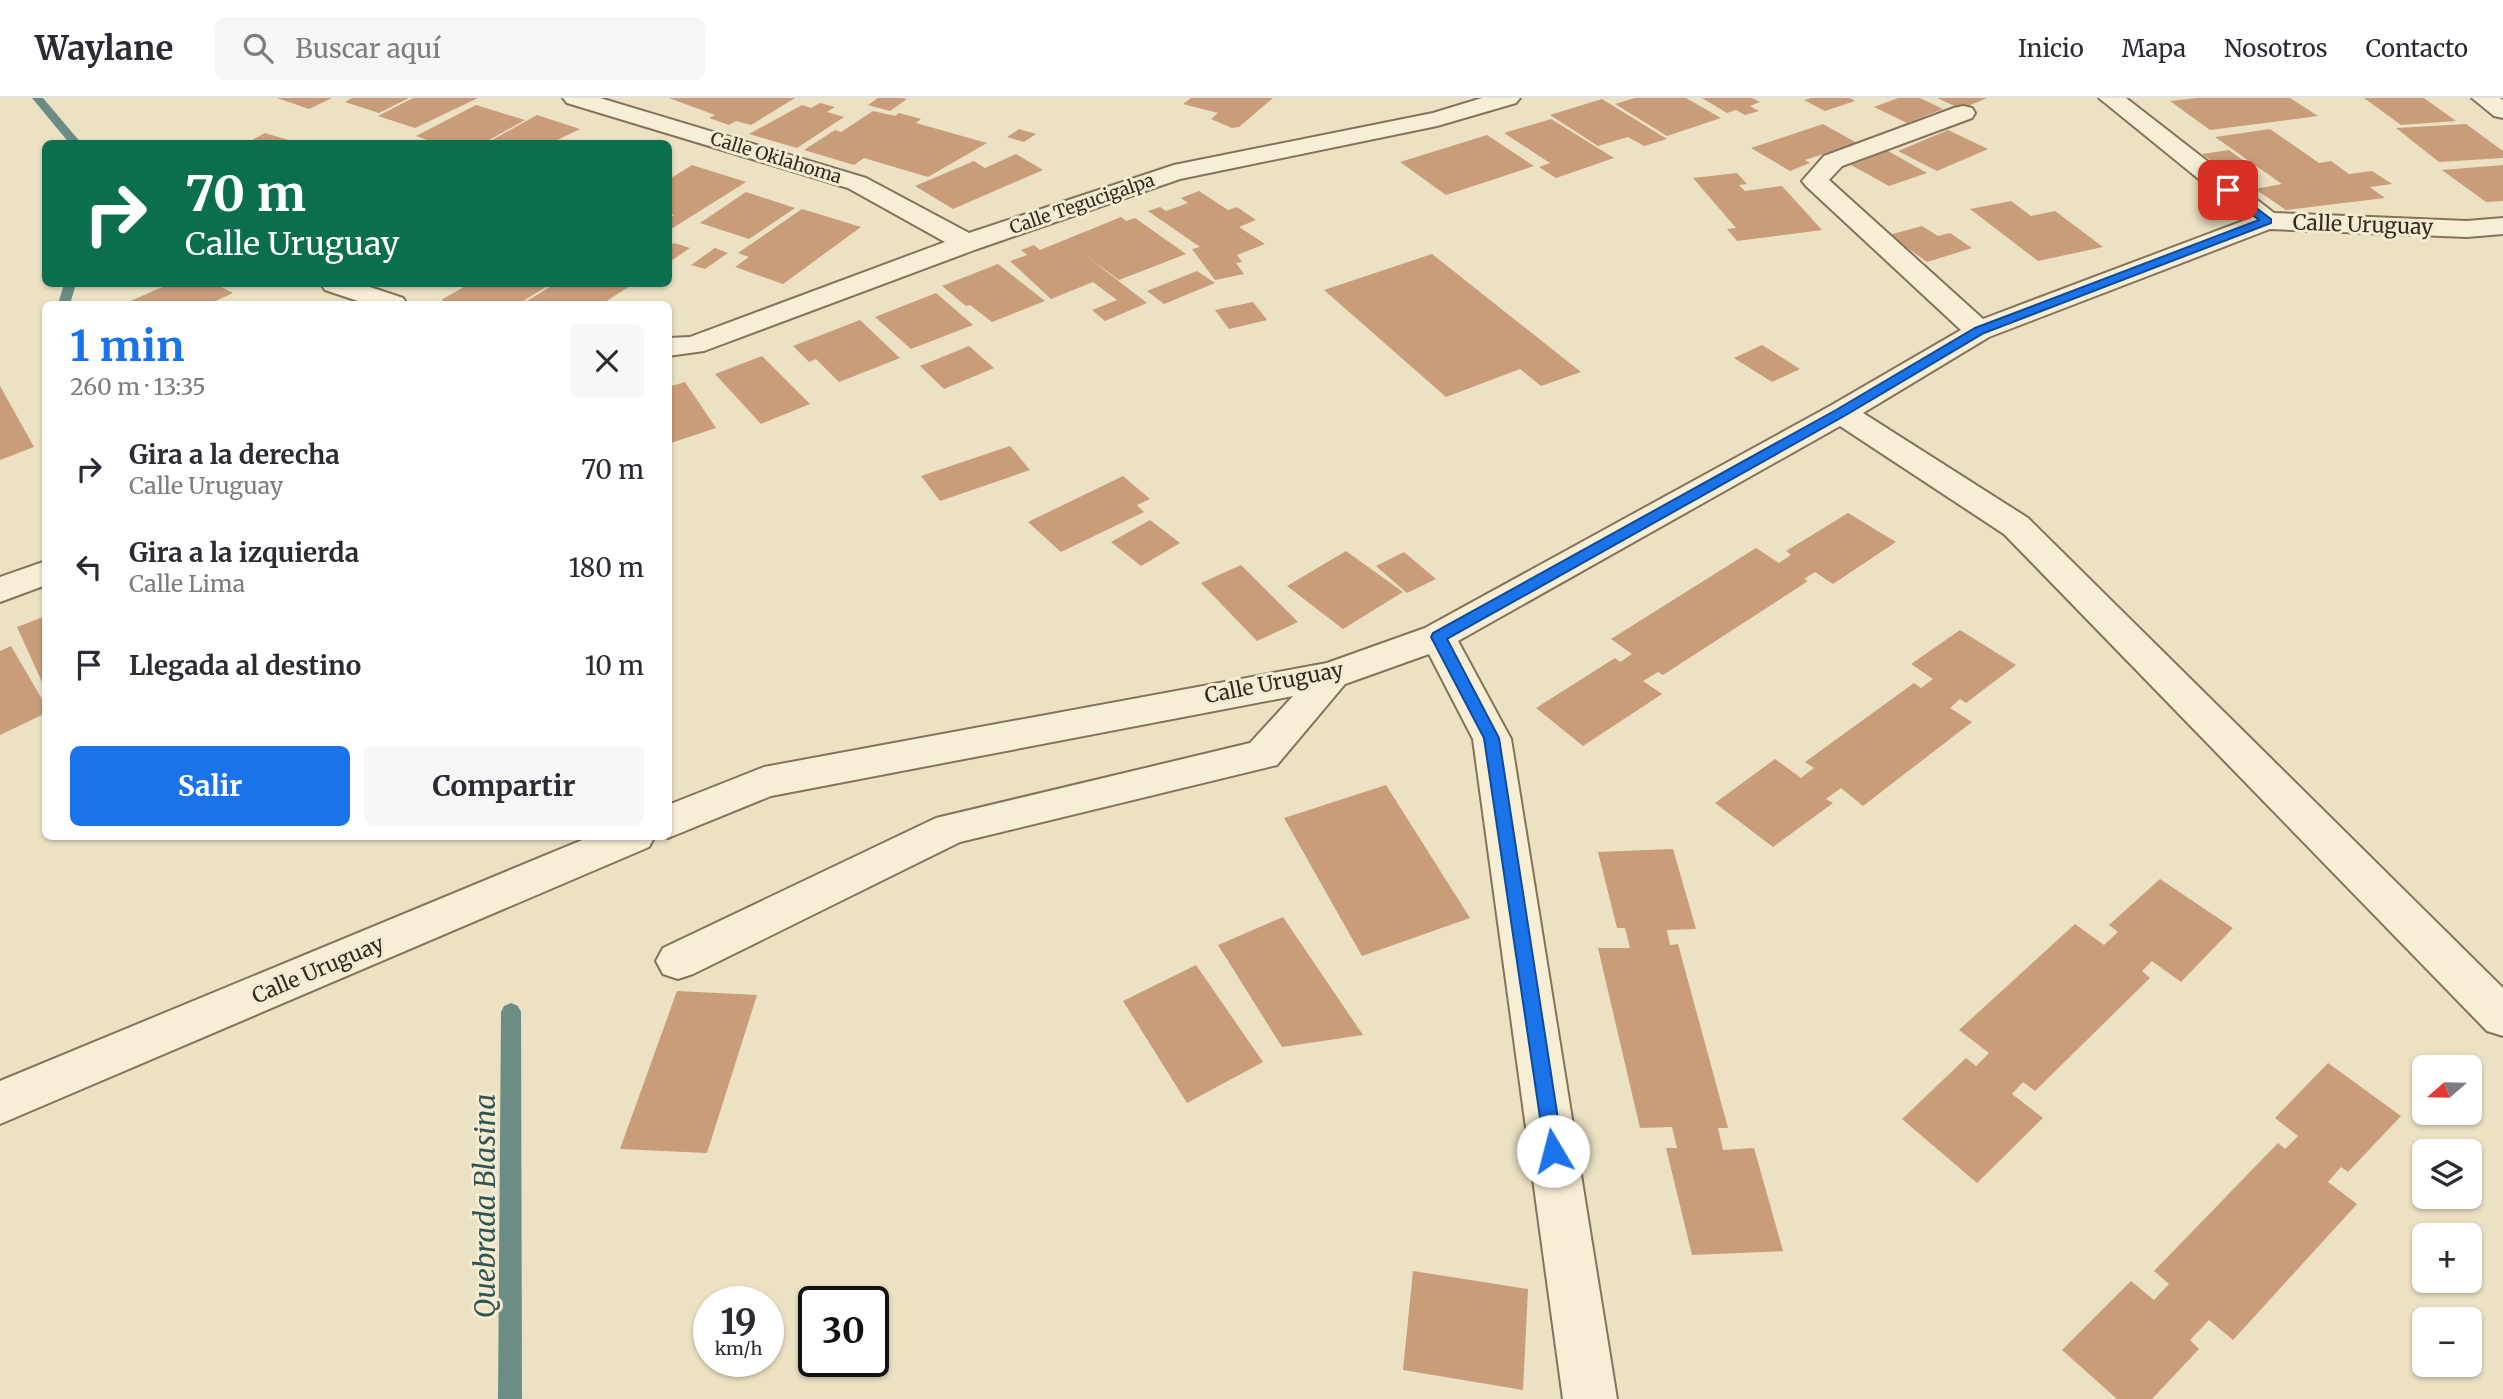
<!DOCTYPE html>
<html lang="es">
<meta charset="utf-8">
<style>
:root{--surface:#fff;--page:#f7f7f7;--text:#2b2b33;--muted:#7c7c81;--line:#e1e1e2;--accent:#1a73e8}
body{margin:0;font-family:Merriweather,serif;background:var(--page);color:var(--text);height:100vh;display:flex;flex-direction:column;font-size:26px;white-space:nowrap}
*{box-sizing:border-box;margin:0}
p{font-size:23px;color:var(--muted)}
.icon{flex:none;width:38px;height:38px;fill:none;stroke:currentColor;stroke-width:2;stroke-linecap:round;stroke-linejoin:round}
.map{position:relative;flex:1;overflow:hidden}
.drawer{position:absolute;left:42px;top:203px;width:630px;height:539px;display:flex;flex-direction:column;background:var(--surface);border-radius:10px;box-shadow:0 2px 5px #0004}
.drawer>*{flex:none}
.top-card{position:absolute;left:42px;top:42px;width:630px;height:147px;border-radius:10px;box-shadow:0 2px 5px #0004;background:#0b6e4f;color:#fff;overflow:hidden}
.needle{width:46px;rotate:250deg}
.controls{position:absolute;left:2412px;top:957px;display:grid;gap:14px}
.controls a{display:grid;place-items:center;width:70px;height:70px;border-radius:10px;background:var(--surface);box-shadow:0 2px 5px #0004;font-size:35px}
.speed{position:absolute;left:693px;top:1188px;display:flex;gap:14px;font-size:35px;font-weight:700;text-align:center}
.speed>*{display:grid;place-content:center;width:91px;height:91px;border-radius:50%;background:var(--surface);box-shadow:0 2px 5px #0004;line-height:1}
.speed small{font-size:18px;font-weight:400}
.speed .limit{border:4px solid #111;border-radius:10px;background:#fff;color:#111}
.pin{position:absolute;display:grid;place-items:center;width:60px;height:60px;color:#fff;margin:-30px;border-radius:14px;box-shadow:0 4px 10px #0006}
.me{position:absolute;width:77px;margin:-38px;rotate:352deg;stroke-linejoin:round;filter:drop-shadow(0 0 5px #0008)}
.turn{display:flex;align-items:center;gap:24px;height:147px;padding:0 28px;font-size:32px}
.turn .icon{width:91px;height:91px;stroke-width:2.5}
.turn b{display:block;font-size:49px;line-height:60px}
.round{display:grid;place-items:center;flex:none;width:74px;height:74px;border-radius:10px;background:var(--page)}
.overview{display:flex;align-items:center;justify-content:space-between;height:119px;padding:0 28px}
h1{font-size:42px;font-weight:700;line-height:52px;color:var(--accent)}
.button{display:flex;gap:14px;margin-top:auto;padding:14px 28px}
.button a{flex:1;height:80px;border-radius:10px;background:var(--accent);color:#fff;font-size:28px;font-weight:700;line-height:80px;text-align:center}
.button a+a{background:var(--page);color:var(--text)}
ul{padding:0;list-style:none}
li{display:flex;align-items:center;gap:21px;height:98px;padding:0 28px}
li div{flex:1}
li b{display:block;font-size:26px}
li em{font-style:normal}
header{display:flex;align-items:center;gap:42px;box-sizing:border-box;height:98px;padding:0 35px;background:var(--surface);border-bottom:2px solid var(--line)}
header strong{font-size:33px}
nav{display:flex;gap:38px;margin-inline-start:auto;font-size:24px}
.search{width:490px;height:63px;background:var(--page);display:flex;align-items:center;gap:18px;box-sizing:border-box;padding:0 24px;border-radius:10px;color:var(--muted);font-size:26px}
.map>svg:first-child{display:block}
</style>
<header>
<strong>Waylane</strong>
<div class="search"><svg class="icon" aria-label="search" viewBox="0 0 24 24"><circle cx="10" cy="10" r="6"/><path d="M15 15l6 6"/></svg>Buscar aquí</div>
<nav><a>Inicio</a><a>Mapa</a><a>Nosotros</a><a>Contacto</a></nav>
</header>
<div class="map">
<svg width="2503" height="1301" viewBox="0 0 2503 1301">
<rect width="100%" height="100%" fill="#ece1c3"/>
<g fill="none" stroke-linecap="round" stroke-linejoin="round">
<g fill="#6c8d85" fill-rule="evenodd">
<polygon points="32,0 43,0 82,46 70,46"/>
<polygon points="64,186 76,186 70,206 58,206"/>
<polygon points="511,905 518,908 521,914 522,1301 498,1301 501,914 504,908"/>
</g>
</g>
<g fill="#c99d7a">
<polygon points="277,0 332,0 309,11"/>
<polygon points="352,0 409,0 379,15 345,4"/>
<polygon points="413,0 478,0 415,30 378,18"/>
<polygon points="669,0 795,0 751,27 736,23 729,27 709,20 715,17"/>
<polygon points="878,0 902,0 907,1 890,13 868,7"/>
<polygon points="1191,0 1273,0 1239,29 1232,30 1211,21 1218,15 1183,6"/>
<polygon points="1635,0 1686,0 1721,20 1667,38 1615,6"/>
<polygon points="1702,0 1752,0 1760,4 1750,8 1759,13 1745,17 1736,12 1727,15"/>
<polygon points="1811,0 1850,0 1855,3 1825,13 1804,2"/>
<polygon points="1898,0 1920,0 1943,11 1907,25 1874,9"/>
<polygon points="1937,0 1987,0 1961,11"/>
<polygon points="2197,0 2290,0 2318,18 2210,32 2170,3"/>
<polygon points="2364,0 2424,0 2456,23 2401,27"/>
<polygon points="1602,1 1667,41 1644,48 1628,39 1598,48 1550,17"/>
<polygon points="820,5 835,9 827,14 844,19 797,50 749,36 802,7 811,10"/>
<polygon points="476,7 525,22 482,46 438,46 416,38"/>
<polygon points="873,13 895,18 899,15 921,21 916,25 987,45 928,79 864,60 854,67 804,52 835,32 841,34"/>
<polygon points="537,17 580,31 549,46 485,46"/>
<polygon points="1551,21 1614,60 1556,80 1539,69 1550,65 1504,35"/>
<polygon points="1823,26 1857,45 1805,62 1810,65 1790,73 1751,50"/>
<polygon points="2466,26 2503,53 2503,60 2439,64 2396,30"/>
<polygon points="1019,31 1036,36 1024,44 1007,39"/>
<polygon points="2270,31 2319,65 2331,63 2349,76 2372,73 2392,86 2370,89 2385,100 2286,112 2255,91 2282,86 2215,39"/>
<polygon points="1948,32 1988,51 1937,73 1898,53"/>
<polygon points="265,35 298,45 298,46 245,46"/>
<polygon points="1487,37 1534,68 1446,97 1400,64"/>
<polygon points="2229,52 2247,65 2220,69 2202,56"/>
<polygon points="1888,53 1927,75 1889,88 1851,67"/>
<polygon points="1016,56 1043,72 953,111 915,88 974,63 985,70"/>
<polygon points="692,67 746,84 668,133 668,121 674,117 668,115 668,82"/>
<polygon points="2503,67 2503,103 2486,104 2442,72"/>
<polygon points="1737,75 1747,86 1739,87 1745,93 1782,88 1822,132 1737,143 1727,131 1736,130 1693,80"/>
<polygon points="2245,80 2257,88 2246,90 2234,82"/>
<polygon points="1199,93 1228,112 1237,109 1256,122 1239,129 1265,146 1237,157 1242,164 1236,165 1244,176 1215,182 1192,151 1200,149 1148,113 1160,109 1166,113 1188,105 1181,100"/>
<polygon points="746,94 795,110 749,141 700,125"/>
<polygon points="2011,103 2031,118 2055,113 2103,149 2038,163 1970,111"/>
<polygon points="802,111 861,129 783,186 735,169 749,159 738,155"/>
<polygon points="1121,119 1126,123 1135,120 1186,156 1119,182 1085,157 1147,205 1105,223 1092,212 1117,202 1093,184 1051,201 1010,163 1027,157 1021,152 1034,147 1040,152"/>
<polygon points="1922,128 1938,138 1950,135 1972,150 1927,164 1889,137"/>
<polygon points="674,145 690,150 671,163 668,162 668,149"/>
<polygon points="715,150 728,155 705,171 691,167"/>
<polygon points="1432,156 1581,274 1541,288 1520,271 1446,299 1324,192"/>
<polygon points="998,166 1045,203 992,224 970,207 966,208 942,188"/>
<polygon points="1197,173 1215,185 1164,206 1147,193"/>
<polygon points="169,186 216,186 233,195 209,206 124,206"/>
<polygon points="469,186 551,186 518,206 453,206 441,202"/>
<polygon points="555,186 633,186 602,206 522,206"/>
<polygon points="936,195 973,227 911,251 875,219"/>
<polygon points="1253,204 1267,222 1229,231 1215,212"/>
<polygon points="860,222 900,260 839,284 816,261 809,264 793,248"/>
<polygon points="1762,247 1800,271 1772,284 1734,260"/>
<polygon points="969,248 994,270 944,291 920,268"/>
<polygon points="762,258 810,306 761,326 715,276"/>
<polygon points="685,284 716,330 668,346 668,289"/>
<polygon points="0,288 34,349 0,362"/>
<polygon points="1010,348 1030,372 940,403 921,378"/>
<polygon points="1123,378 1150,401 1137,407 1144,414 1061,454 1028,424"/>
<polygon points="1848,415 1896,444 1833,486 1815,474 1804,481 1808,483 1663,577 1658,574 1643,583 1662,596 1583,648 1536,610 1615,560 1620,564 1632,556 1611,541 1756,450 1779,465 1791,457 1786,453"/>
<polygon points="1150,422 1180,445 1141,468 1111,444"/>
<polygon points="1346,453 1403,494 1343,531 1287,488"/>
<polygon points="1404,454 1436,481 1407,495 1376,468"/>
<polygon points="1241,467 1298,524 1257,543 1201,485"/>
<polygon points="46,518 46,593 17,529"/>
<polygon points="1960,532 2016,567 1966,605 1960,601 1950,610 1972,624 1863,708 1841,690 1826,701 1833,705 1773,749 1715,705 1775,661 1801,680 1814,670 1805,664 1914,585 1921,590 1933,581 1911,566"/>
<polygon points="11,548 46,608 46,615 0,637 0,553"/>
<polygon points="1386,687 1470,820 1362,858 1284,720"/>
<polygon points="1673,751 1696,831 1667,832 1670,847 1678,846 1728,1030 1718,1030 1723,1052 1754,1050 1783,1153 1692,1157 1666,1050 1677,1050 1672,1029 1640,1030 1598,850 1630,850 1625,830 1617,830 1598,754"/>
<polygon points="2160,781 2233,830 2181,884 2152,863 2142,873 2150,880 2035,993 2023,984 2012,996 2043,1020 1977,1085 1902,1021 1966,960 1976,968 1989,955 1959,932 2075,826 2104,847 2118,834 2109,827"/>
<polygon points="1283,819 1363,937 1282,949 1218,847"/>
<polygon points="1196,867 1263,964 1187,1005 1123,903"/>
<polygon points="677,893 757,897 707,1055 620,1051"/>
<polygon points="2328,965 2401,1018 2348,1074 2341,1069 2328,1084 2357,1106 2233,1242 2209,1222 2190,1242 2199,1251 2152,1301 2117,1301 2062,1252 2131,1183 2154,1202 2169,1186 2154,1173 2278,1045 2285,1051 2298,1038 2275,1020"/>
<polygon points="1413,1173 1528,1191 1523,1292 1403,1272"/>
</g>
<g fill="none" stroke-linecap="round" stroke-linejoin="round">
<defs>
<g id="minor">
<polygon points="563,0 600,0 866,80 969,135 1174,67 1433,15 1482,0 1520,0 1516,5 1437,28 1180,81 977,151 704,253 668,258 668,240 690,239 945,144 848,90 567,5"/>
<polygon points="2099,0 2126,0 2274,115 2467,123 2503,120 2503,136 2467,139 2270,131 1989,239 1863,315 2028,420 2503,890 2503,938 2487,933 2004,436 1840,328 1458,543 1511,641 1617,1301 1563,1301 1473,641 1429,556 1345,586 1277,667 960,744 693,876 678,881 663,876 656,863 663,850 936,720 1250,645 1293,598 771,698 668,740 665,738 668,738 668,707 764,669 1327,565 1425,530 1830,308 1961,232 1806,88 1802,83 1824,58 1954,10 1963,8 1972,10 1975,15 1972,20 1842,68 1829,82 1983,221 2248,121"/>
<polygon points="2472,0 2500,0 2503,2 2503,20 2494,18"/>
<polygon points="321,186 361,186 403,200 407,206 367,206 325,192"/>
<polygon points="46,463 46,487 0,504 0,479"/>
<polygon points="592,738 655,738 649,749 0,1026 0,983"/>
</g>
</defs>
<use href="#minor" stroke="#85725a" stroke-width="4"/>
<use href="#minor" fill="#f7eed6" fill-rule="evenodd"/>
</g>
<polygon fill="#1a73e8" stroke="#114b97" stroke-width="2" points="2228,89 2271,121 2271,125 1984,235 1846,317 1447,541 1499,640 1563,1053 1560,1060 1553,1062 1546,1060 1484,640 1431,539 1433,535 1836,312 1975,230 2259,122 2224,95 2223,92"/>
<g text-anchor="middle" stroke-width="6" stroke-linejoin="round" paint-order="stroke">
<g font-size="18" fill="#362a1e" stroke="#f4ebd2">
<text transform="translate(776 60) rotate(17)" y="6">Calle Oklahoma</text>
<text transform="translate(1082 106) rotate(-19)" y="6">Calle Tegucigalpa</text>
</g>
<g font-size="21" fill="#362a1e" stroke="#f4ebd2">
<text transform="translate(2363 127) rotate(2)" y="7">Calle Uruguay</text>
<text transform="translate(1274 585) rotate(-11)" y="7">Calle Uruguay</text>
<text transform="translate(318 872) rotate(-23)" y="7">Calle Uruguay</text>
</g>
<g font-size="28" font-style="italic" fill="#2e5553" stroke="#f4ebd2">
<text transform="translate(485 1108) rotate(-90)" y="10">Quebrada Blasina</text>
</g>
</g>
</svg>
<div class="controls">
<a><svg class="needle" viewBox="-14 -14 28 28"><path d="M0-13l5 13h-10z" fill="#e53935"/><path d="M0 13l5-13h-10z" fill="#7c7c81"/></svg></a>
<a><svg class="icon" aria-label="layers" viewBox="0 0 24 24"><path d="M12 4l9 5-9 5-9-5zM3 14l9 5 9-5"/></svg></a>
<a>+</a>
<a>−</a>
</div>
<div class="speed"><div>19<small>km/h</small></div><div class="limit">30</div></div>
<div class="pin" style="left:2228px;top:92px;background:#d93025"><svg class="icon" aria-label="arrive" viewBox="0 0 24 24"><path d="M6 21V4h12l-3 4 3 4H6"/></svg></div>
<svg class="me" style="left:1553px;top:1053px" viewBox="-20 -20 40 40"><circle r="19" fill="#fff"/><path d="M0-13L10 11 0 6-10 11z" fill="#1a73e8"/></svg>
<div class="top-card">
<div class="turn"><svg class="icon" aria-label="right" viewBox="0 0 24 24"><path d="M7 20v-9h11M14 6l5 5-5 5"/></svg><div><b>70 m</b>Calle Uruguay</div></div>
</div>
<section class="drawer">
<div class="overview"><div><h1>1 min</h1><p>260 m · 13:35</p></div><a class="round"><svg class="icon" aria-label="close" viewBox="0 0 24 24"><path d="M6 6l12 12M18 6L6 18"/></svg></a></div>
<ul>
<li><svg class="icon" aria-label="right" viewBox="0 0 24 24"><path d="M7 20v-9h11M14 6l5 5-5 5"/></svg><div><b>Gira a la derecha</b><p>Calle Uruguay</p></div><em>70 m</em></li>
<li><svg class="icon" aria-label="left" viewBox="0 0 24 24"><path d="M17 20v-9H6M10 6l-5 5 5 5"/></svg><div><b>Gira a la izquierda</b><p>Calle Lima</p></div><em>180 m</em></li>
<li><svg class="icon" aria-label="arrive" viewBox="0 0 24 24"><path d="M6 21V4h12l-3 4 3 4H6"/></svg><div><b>Llegada al destino</b></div><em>10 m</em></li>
</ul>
<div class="button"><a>Salir</a><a>Compartir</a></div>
</section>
</div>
